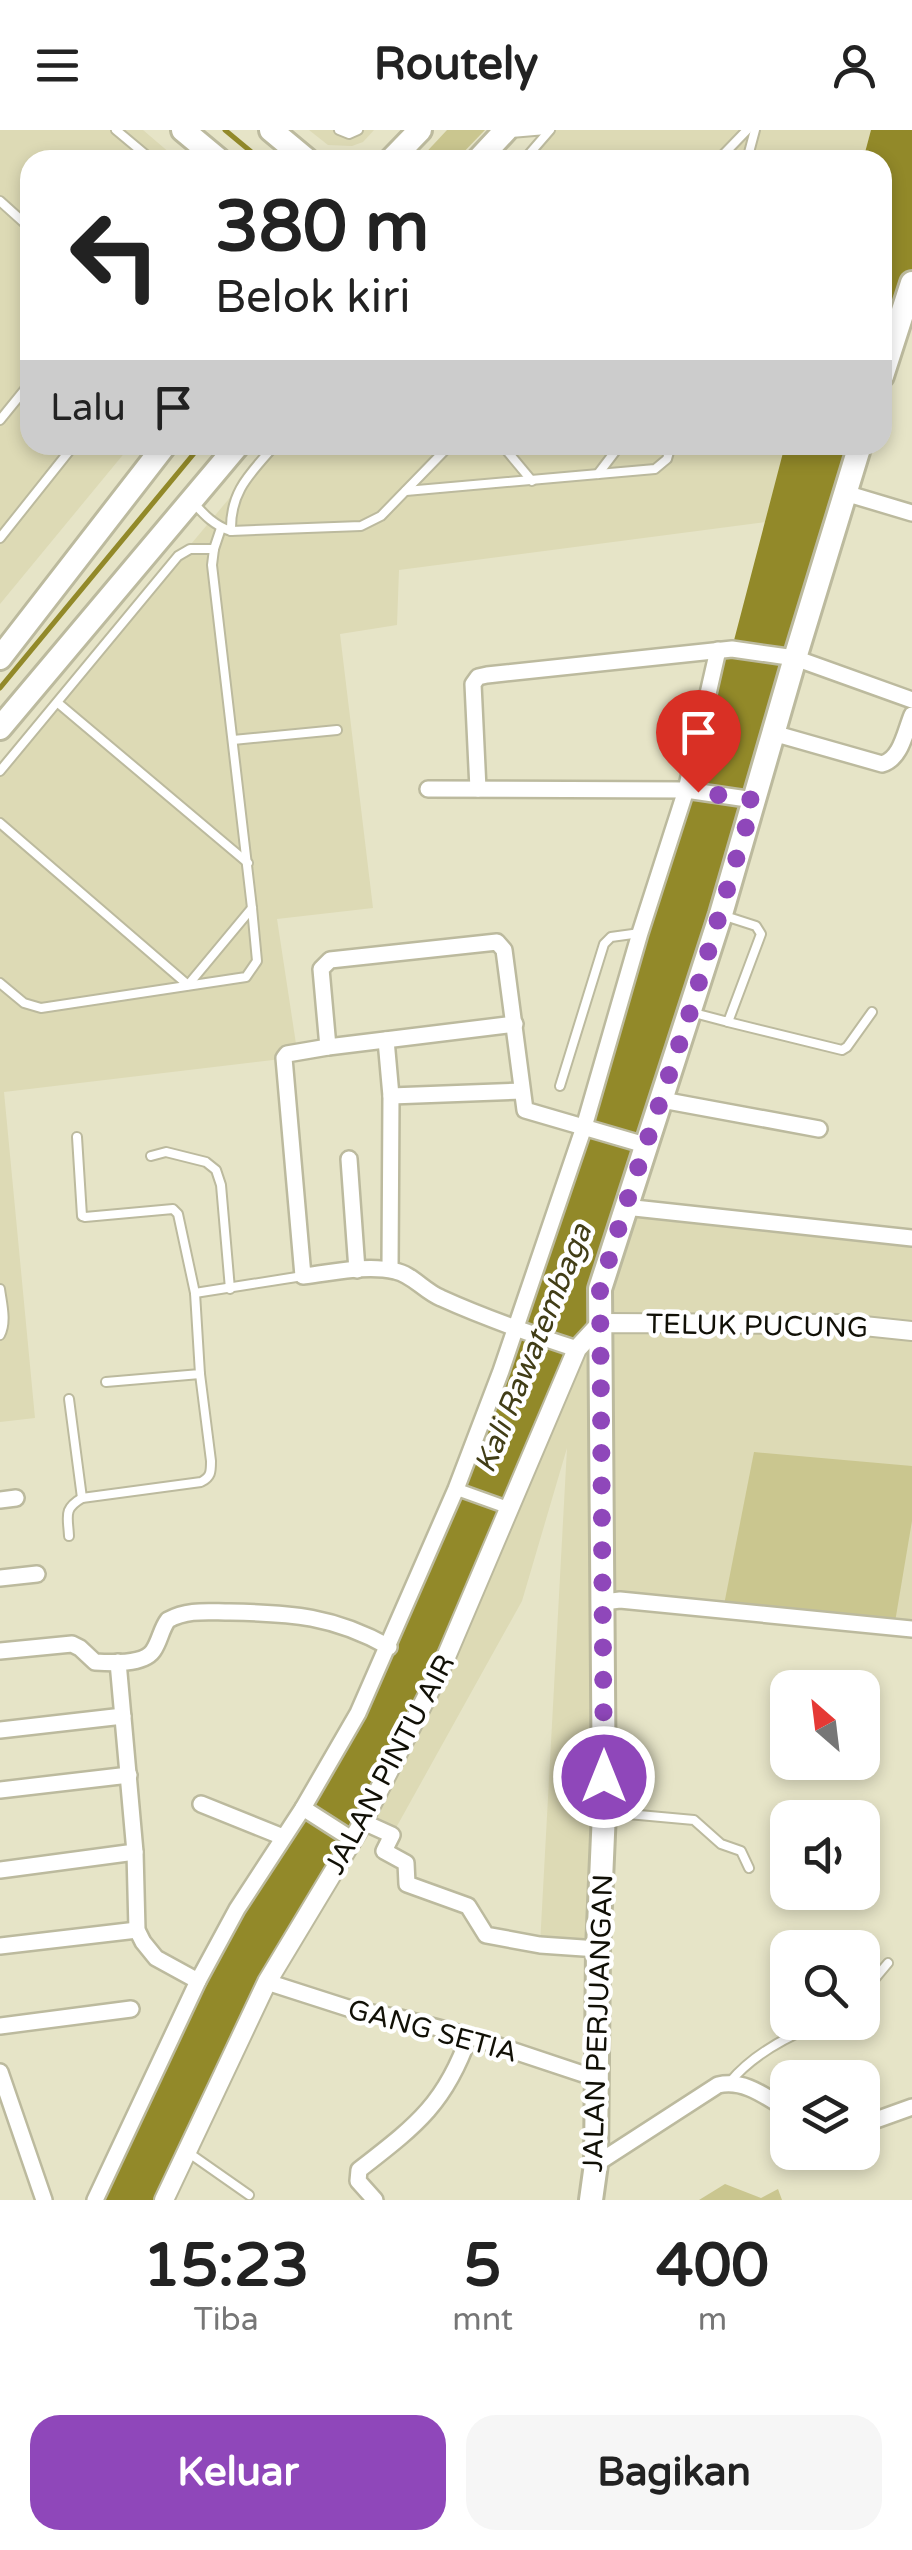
<!DOCTYPE html>
<html lang="id">
<style>
:root{--surface:#fff;--page:#f6f6f6;--text:#222;--muted:#767676;--accent:#8f47ba}
body{margin:0;font-family:"Varela Round",sans-serif;background:var(--page);color:var(--text);height:100vh;display:flex;flex-direction:column;font-size:38px;white-space:nowrap}
*{box-sizing:border-box;margin:0}
p{font-size:32px;color:var(--muted)}
.icon{flex:none;width:55px;height:55px;fill:none;stroke:currentColor;stroke-width:2;stroke-linecap:round;stroke-linejoin:round}
.map{position:relative;height:2070px;overflow:hidden}
.sheet{display:flex;flex-direction:column;background:var(--surface);flex:1}
.sheet>*{flex:none}
.hud{position:absolute;left:20px;top:20px;width:872px;height:305px;border-radius:30px;box-shadow:0 5px 15px #0003;background:#fff;color:var(--text);overflow:hidden}
.needle{width:65px;rotate:332deg}
.fabs{position:absolute;left:770px;top:1540px;display:grid;gap:20px}
.fabs a{display:grid;place-items:center;width:110px;height:110px;border-radius:20px;background:var(--surface);box-shadow:0 5px 15px #0003;font-size:50px}
.pin{position:absolute;display:grid;place-items:center;width:85px;height:85px;color:#fff;margin:-102px -42px;border-radius:50% 50% 50% 0;rotate:-45deg;box-shadow:0 0 10px #0007}
.pin .icon{rotate:45deg}
.me{position:absolute;width:110px;margin:-55px;rotate:0deg;stroke-linejoin:round;filter:drop-shadow(0 0 8px #0008)}
.turn{display:flex;align-items:center;gap:35px;height:210px;padding:0 30px;font-size:45px}
.turn .icon{width:130px;height:130px;stroke-width:2.5}
.turn b{display:block;font-size:70px;line-height:85px}
.then{display:flex;align-items:center;height:95px;padding:0 30px;background:#0003;gap:20px;font-size:38px}
.eta{display:flex;justify-content:space-evenly;align-items:center;height:170px;text-align:center}
.eta b{font-size:60px;font-weight:700;line-height:70px}
.primary-button{display:flex;gap:20px;margin-top:auto;padding:20px 30px}
.primary-button a{flex:1;height:115px;border-radius:30px;background:var(--accent);color:#fff;font-size:40px;font-weight:700;line-height:115px;text-align:center}
.primary-button a+a{background:var(--page);color:var(--text)}
header{display:flex;justify-content:space-between;align-items:center;height:130px;padding:0 30px;background:var(--surface);font-size:45px;font-weight:700}
.map>svg:first-child{display:block}
</style>
<header><svg class="icon" aria-label="menu" viewBox="0 0 24 24"><path d="M4 6h16M4 12h16M4 18h16"/></svg>Routely<svg class="icon" aria-label="person" viewBox="0 0 24 24"><circle cx="12" cy="8" r="4"/><path d="M4 21q1-7 8-7t8 7"/></svg></header>
<div class="map">
<svg width="912" height="2070" viewBox="0 0 912 2070">
<rect width="100%" height="100%" fill="#e6e4c7"/>
<g fill="#dddab5">
<polygon points="0,0 143,0 178,30 30,30 30,315 131,315 0,474"/>
<polygon points="309,0 374,0 363,12 352,16 328,15"/>
<polygon points="544,0 871,0 863,30 518,30"/>
<polygon points="274,315 786,315 765,392 399,440 397,495 340,504 373,778 277,789 298,927 4,962 35,1288 0,1292 0,642"/>
<polygon points="625,1077 912,1108 912,1499 604,1472 598,1819 540,1815 567,1318 522,1471 392,1705 361,1691"/>
</g>
<g fill="#cac68f">
<polygon points="447,0 485,0 456,30 419,30"/>
<polygon points="754,1322 912,1336 912,1391 894,1498 723,1480"/>
<polygon points="725,2054 761,2068 778,2059 782,2070 699,2070"/>
</g>
<g fill="#928929">
<polygon points="871,0 912,0 912,153 883,246 882,30 863,30"/>
<polygon points="785,315 860,315 585,1210 440,1541 267,1852 164,2070 95,2070 198,1851 389,1517 456,1359 584,996 718,520 732,518"/>
</g>
<g fill="none" stroke-linecap="round" stroke-linejoin="round">
<g stroke="#928929" stroke-width="5">
<polyline points="225,0 261,30"/>
<polyline points="0,558 201,315"/>
</g>
<defs>
<g id="service">
<polyline points="116,0 152,30"/>
<polyline points="339,0 349,4 358,0"/>
<polyline points="511,3 546,0"/>
<polyline points="524,30 550,0"/>
<polyline points="718,30 747,0"/>
<polyline points="747,30 755,0"/>
<polyline points="0,71 30,98"/>
<polyline points="0,290 30,253"/>
<polyline points="502,315 532,351"/>
<polyline points="598,344 620,315"/>
<polyline points="406,361 655,339 667,329 671,315"/>
<path d="M193,372C204,385 215,396 231,401L361,396L381,386L450,315"/>
<path d="M231,401C230,361 250,344 275,315"/>
<polyline points="0,408 74,315"/>
<polyline points="58,573 248,733"/>
<polyline points="233,610 337,600"/>
<polyline points="0,641 178,426 190,419 214,419"/>
<polyline points="0,693 188,855"/>
<polyline points="0,853 24,873 41,878 246,847 257,831 252,778 212,435 214,419 221,398"/>
<polyline points="188,855 252,778"/>
<polyline points="694,883 728,892 761,804 756,796 725,786"/>
<polyline points="728,892 842,920 847,917 872,882"/>
<polyline points="560,956 604,814 611,807 640,803"/>
<polyline points="77,1007 82,1086 85,1087 173,1079 178,1084 195,1163 200,1244 106,1252"/>
<polyline points="151,1026 166,1022 206,1032 216,1040 221,1055 230,1159"/>
<path d="M0,1159C2,1174 7,1192 0,1205"/>
<polyline points="195,1163 303,1146"/>
<polyline points="69,1269 82,1368"/>
<path d="M69,1406C68,1386 63,1379 82,1368L201,1352C211,1347 211,1342 211,1331L200,1244"/>
<polyline points="606,1682 694,1690 721,1714 741,1721 749,1738"/>
<polyline points="862,1864 888,1833"/>
<path d="M729,1953C753,1924 789,1905 824,1892"/>
<polyline points="189,2023 249,2065"/>
</g>
<polyline id="pedestrian" points="456,1359 509,1378"/>
<g id="minor">
<polyline points="845,363 912,383"/>
<path d="M773,603L882,634C901,629 905,602 912,585"/>
<polyline points="428,659 686,660 754,670"/>
<polyline points="478,659 473,554 478,547 487,545 732,519 795,528 912,570"/>
<path d="M515,894L328,917L287,924L284,928L303,1146C332,1143 366,1134 395,1141C412,1144 424,1161 441,1168C485,1188 531,1204 577,1219"/>
<polyline points="386,910 391,966 390,1139"/>
<polyline points="328,917 321,839 330,830 497,812 504,820 525,980 645,1015"/>
<polyline points="391,966 522,961"/>
<polyline points="662,970 819,999"/>
<polyline points="349,1029 357,1140"/>
<polyline points="625,1077 912,1108"/>
<polyline points="0,1370 16,1368"/>
<polyline points="0,1448 37,1444"/>
<polyline points="604,1472 620,1470 912,1499"/>
<path d="M0,1521L72,1514L80,1518L95,1532C111,1533 143,1535 153,1521C160,1511 161,1499 168,1490C188,1479 208,1482 230,1482C291,1483 334,1486 389,1517"/>
<polyline points="118,1532 135,1722 137,1800 143,1812 156,1828 198,1851"/>
<polyline points="0,1600 123,1586"/>
<polyline points="0,1660 129,1645"/>
<polyline points="201,1674 283,1707"/>
<polyline points="303,1678 353,1710"/>
<polyline points="361,1691 392,1705 384,1721 406,1733 407,1754 468,1776 486,1805 540,1815 598,1819"/>
<polyline points="0,1740 135,1722"/>
<polyline points="0,1816 137,1800"/>
<polyline points="267,1852 351,1879 400,1888 469,1906 598,1949"/>
<polyline points="0,1896 131,1879"/>
<polyline points="0,1942 44,2070"/>
<polyline points="862,1995 912,1977"/>
<path d="M596,2034L718,1955C745,1949 766,1967 788,1980"/>
<polyline points="95,2070 198,1851 237,1779 303,1678 358,1583 456,1359 501,1241 584,997 640,803 686,660 718,520"/>
<path d="M375,2070L358,2051L359,2040C414,1997 445,1975 469,1906"/>
</g>
<polyline id="tertiary" points="164,2070 267,1852 358,1701 440,1541 577,1219 601,1193 845,1194 912,1201"/>
<g id="primary">
<polyline points="183,0 219,30"/>
<polyline points="271,0 307,30"/>
<polyline points="391,30 420,0"/>
<polyline points="478,30 506,0"/>
<polyline points="882,246 912,153"/>
<polyline points="0,528 165,315"/>
<polyline points="0,598 238,315"/>
<polyline points="591,2070 596,2034 598,1819 604,1682 600,1159 721,784 795,528 860,315"/>
</g>
</defs>
<use href="#service" stroke="#bcba9e" stroke-width="12"/>
<use href="#pedestrian" stroke="#bcba9e" stroke-width="16"/>
<use href="#minor" stroke="#bcba9e" stroke-width="20"/>
<use href="#tertiary" stroke="#bcba9e" stroke-width="22"/>
<use href="#primary" stroke="#bcba9e" stroke-width="28"/>
<use href="#service" stroke="#fff" stroke-width="8"/>
<use href="#pedestrian" stroke="#fff" stroke-width="11"/>
<use href="#minor" stroke="#fff" stroke-width="15"/>
<use href="#tertiary" stroke="#fff" stroke-width="18"/>
<use href="#primary" stroke="#fff" stroke-width="22"/>
</g>
<g fill="none" stroke-linecap="round" stroke-linejoin="round">
<polyline stroke="#8f47ba" stroke-width="18" stroke-dasharray="0 32.4" points="604,1647 600,1159 625,1077 690,882 754,670 698,662"/>
</g>
<g text-anchor="middle" stroke-width="9" stroke-linejoin="round" paint-order="stroke">
<g font-size="28" fill="#111006" stroke="#fff">
<text transform="translate(757 1195) rotate(1)" y="10">TELUK PUCUNG</text>
<text transform="translate(389 1634) rotate(-62)" y="10">JALAN PINTU AIR</text>
<text transform="translate(597 1893) rotate(-88)" y="10">JALAN PERJUANGAN</text>
<text transform="translate(433 1900) rotate(15)" y="10">GANG SETIA</text>
</g>
<g font-size="30" font-style="italic" fill="#413d16" stroke="#fff">
<text transform="translate(533 1218) rotate(-68)" y="10">Kali Rawatembaga</text>
</g>
</g>
</svg>
<div class="fabs">
<a><svg class="needle" viewBox="-14 -14 28 28"><path d="M0-13l5 13h-10z" fill="#e53935"/><path d="M0 13l5-13h-10z" fill="#767676"/></svg></a>
<a><svg class="icon" aria-label="sound" viewBox="0 0 24 24"><path d="M4 9h4l5-4v14l-5-4H4zM17 9q2 3 0 6"/></svg></a>
<a><svg class="icon" aria-label="search" viewBox="0 0 24 24"><circle cx="10" cy="10" r="6"/><path d="M15 15l6 6"/></svg></a>
<a><svg class="icon" aria-label="layers" viewBox="0 0 24 24"><path d="M12 4l9 5-9 5-9-5zM3 14l9 5 9-5"/></svg></a>
</div>
<div class="pin" style="left:698px;top:662px;background:#d93025"><svg class="icon" aria-label="arrive" viewBox="0 0 24 24"><path d="M6 21V4h12l-3 4 3 4H6"/></svg></div>
<svg class="me" style="left:604px;top:1647px" viewBox="-20 -20 40 40"><circle r="17" fill="#8f47ba" stroke="#fff" stroke-width="3"/><path d="M0-11L8 9 0 5-8 9z" fill="#fff"/></svg>
<div class="hud">
<div class="turn"><svg class="icon" aria-label="left" viewBox="0 0 24 24"><path d="M17 20v-9H6M10 6l-5 5 5 5"/></svg><div><b>380 m</b>Belok kiri</div></div>
<div class="then">Lalu<svg class="icon" aria-label="arrive" viewBox="0 0 24 24"><path d="M6 21V4h12l-3 4 3 4H6"/></svg></div>
</div>
</div>
<section class="sheet">
<div class="eta">
<div><b>15:23</b><p>Tiba</p></div>
<div><b>5</b><p>mnt</p></div>
<div><b>400</b><p>m</p></div>
</div>
<div class="primary-button"><a>Keluar</a><a>Bagikan</a></div>
</section>
